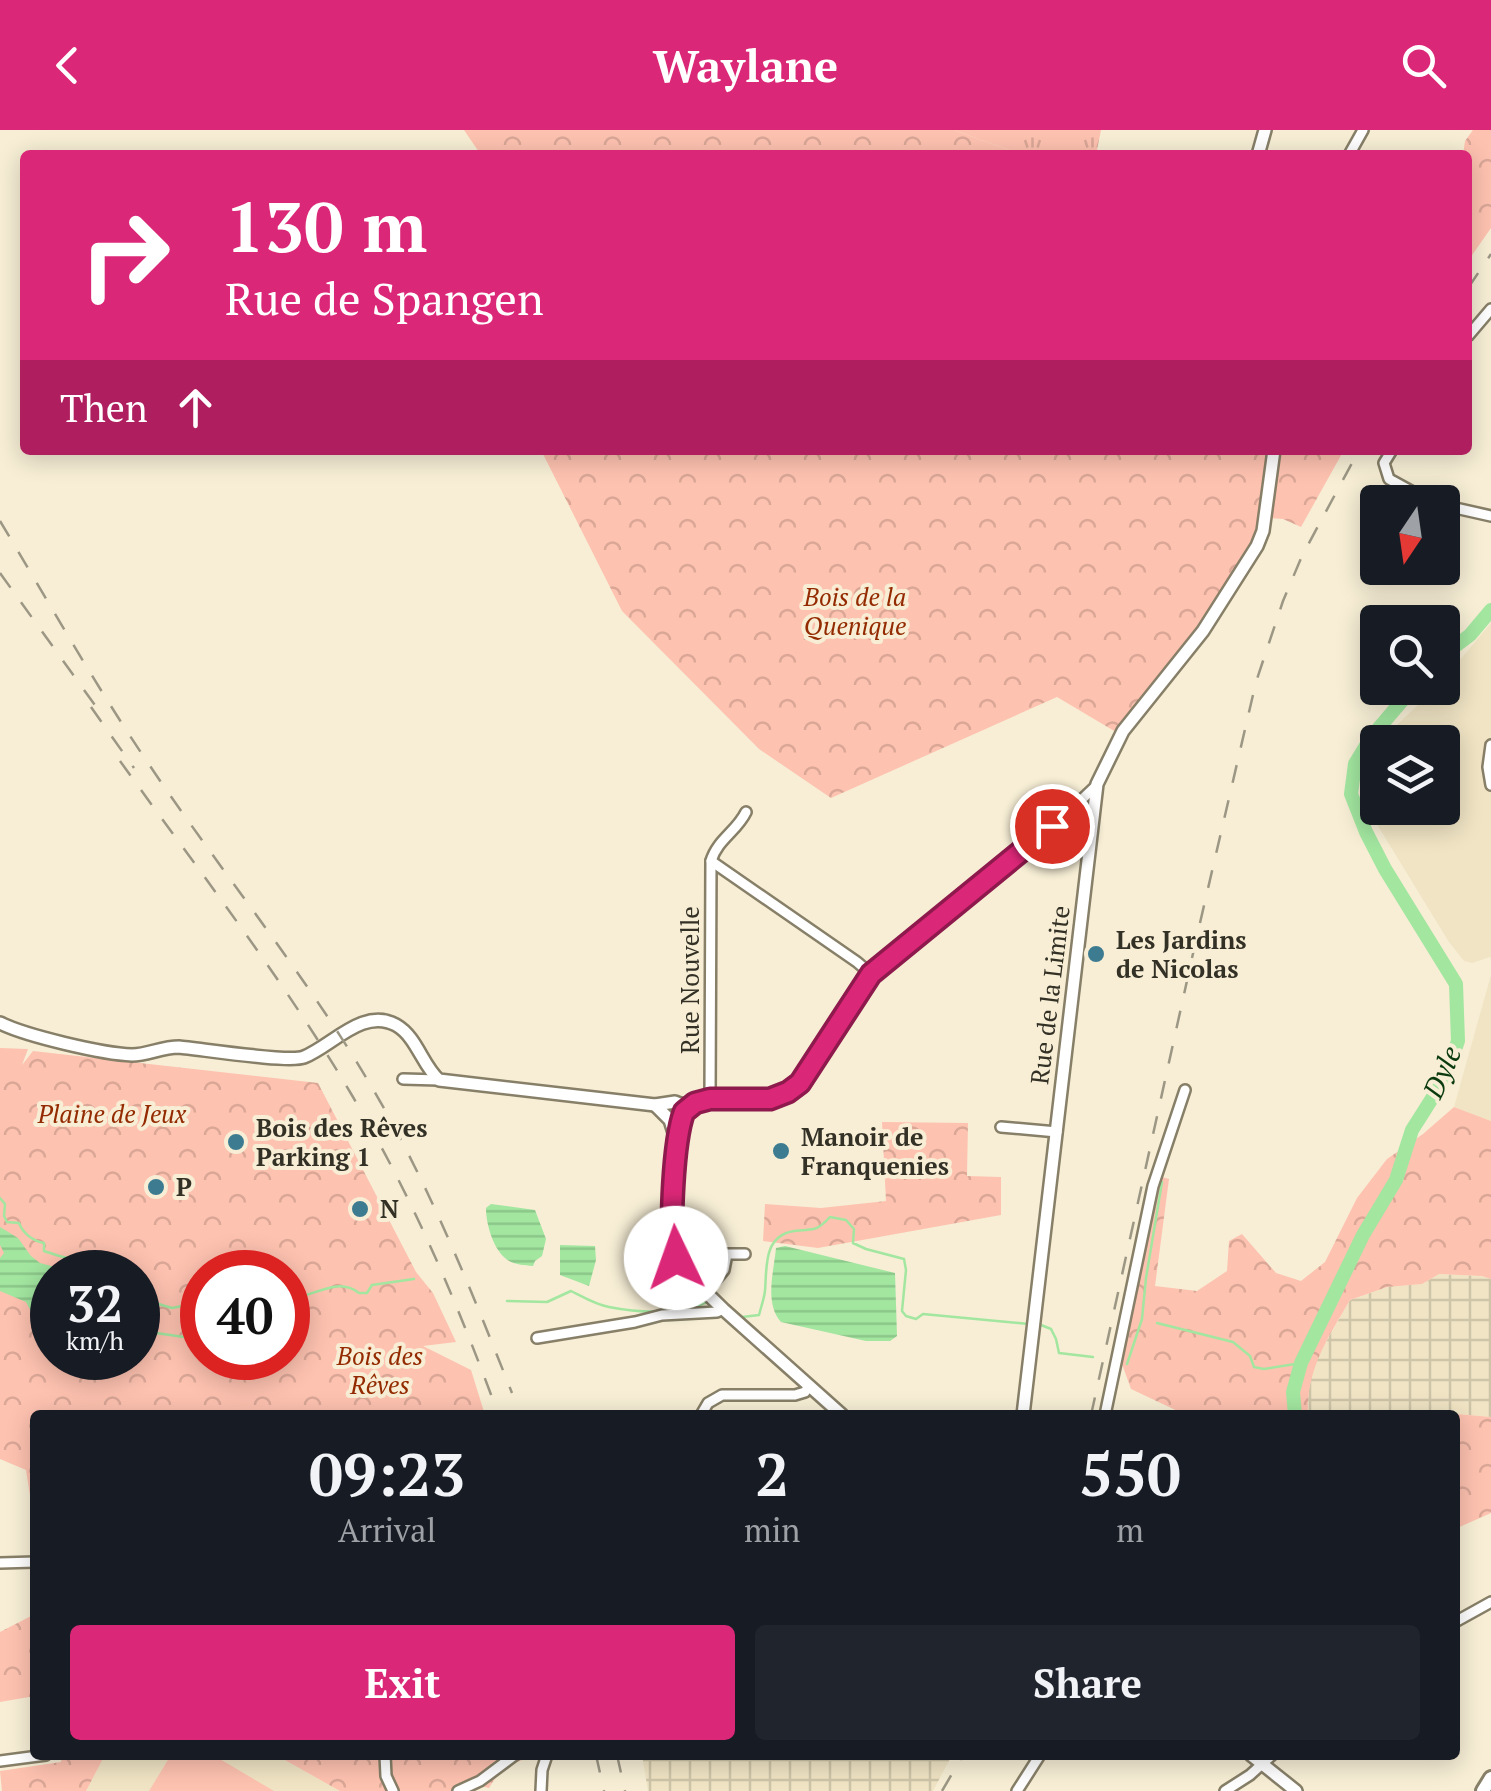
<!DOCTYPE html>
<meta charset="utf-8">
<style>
:root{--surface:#171b24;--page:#20242c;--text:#f1f3f6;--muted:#9ea1a6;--accent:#db2777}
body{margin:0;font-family:"PT Serif",serif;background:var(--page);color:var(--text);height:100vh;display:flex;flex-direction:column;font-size:38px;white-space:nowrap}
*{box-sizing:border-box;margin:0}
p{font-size:32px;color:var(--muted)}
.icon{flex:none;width:55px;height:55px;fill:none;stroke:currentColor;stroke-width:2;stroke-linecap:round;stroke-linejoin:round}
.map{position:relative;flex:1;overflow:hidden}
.panel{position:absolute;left:30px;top:1280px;width:1430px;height:350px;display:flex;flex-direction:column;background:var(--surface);border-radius:10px;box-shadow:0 5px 25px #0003}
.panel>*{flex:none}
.guide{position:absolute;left:20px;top:20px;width:1452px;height:305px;border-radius:10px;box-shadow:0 5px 25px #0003;background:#db2777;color:#fff;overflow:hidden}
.needle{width:65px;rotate:193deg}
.tools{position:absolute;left:1360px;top:355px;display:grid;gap:20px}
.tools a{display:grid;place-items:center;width:100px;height:100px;border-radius:10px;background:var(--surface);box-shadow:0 5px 25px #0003;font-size:50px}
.speed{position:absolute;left:30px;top:1120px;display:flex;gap:20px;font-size:50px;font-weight:700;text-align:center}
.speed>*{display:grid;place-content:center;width:130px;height:130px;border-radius:50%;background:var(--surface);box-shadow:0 5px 25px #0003;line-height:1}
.speed small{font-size:25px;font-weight:400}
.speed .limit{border:15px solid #d22;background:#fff;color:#111}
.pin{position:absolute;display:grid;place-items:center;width:85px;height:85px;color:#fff;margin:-42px;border:5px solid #fff;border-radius:50%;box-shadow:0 2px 10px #0007}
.me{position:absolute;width:110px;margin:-55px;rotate:357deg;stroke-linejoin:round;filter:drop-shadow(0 0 8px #0008)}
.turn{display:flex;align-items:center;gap:35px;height:210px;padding:0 40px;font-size:45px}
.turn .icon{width:130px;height:130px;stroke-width:2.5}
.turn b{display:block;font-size:70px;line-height:85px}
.then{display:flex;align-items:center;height:95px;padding:0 40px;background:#0003;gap:20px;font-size:38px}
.eta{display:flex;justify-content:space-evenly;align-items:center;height:170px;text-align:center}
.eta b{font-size:60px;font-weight:700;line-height:70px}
.cta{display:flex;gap:20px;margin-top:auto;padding:20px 40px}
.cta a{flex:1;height:115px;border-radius:10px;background:var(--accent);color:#fff;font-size:40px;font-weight:700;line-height:115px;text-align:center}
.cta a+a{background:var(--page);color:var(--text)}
header{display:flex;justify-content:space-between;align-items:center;height:130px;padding:0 40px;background:var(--accent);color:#fff;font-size:45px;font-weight:700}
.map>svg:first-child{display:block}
</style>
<header><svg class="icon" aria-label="back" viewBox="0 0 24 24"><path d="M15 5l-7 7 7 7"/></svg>Waylane<svg class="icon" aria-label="search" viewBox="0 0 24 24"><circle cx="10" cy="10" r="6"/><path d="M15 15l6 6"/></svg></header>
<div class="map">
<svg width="1491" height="1661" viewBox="0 0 1491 1661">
<defs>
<pattern id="industrial-grid" width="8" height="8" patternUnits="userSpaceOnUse" patternTransform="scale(2.5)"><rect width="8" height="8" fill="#f0e4c4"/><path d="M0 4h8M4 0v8" fill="none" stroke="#cec4a8"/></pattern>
<pattern id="grass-tufts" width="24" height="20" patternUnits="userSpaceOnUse" patternTransform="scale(2.5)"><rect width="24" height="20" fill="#fec2b0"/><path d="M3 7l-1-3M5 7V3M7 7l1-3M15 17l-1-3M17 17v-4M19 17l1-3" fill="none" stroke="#daa797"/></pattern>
<pattern id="forest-crowns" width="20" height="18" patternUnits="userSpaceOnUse" patternTransform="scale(2.5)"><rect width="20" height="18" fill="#fec2b0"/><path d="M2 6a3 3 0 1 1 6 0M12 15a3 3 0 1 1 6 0" fill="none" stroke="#daa797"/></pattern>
<pattern id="water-rules" width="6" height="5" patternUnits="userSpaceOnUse" patternTransform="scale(2.5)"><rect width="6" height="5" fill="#a2e6a0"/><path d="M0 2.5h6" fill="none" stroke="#8cc68a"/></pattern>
</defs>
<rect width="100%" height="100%" fill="#f7eed5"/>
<g fill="#f0e4c4">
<polygon points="1491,493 1491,829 1490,827 1472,833 1464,831 1449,812 1378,696 1369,641 1371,629 1377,614 1378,678 1442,678 1442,612 1379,612 1436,558 1442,558 1443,550"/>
<polygon points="1491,845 1491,991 1454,977"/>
<polygon points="105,1625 276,1625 340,1661 86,1661"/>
</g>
<g fill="url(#industrial-grid)">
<polygon points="1439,1144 1482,1146 1491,1149 1491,1287 1458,1284 1308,1285 1307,1270 1314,1233 1350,1170 1387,1157 1422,1154"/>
<polygon points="642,1625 952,1625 933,1661 648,1661"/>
</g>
<polygon fill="url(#grass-tufts)" points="954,0 1101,0 1096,25 1023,25"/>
<g fill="url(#forest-crowns)" fill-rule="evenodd">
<polygon points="464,0 954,0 1023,25 481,25"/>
<polygon points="1473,0 1491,0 1491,98 1468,131 1468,25 1463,25 1465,11"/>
<path d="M541,320H1344L1301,397L1283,389L1259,387C1247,442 1188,506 1156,552C1143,570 1132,588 1121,605L1057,567L831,668L759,619L622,481Z"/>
<path d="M0,918L28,919L22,935L33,921L318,953L416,1142L433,1163L456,1212L423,1216L471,1240L485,1285H35V1378H32L26,1340L0,1329ZM52,1142H138V1228H52ZM202,1142H288V1228H202Z"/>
<path d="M1454,977L1491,991V1149L1482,1146L1439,1144L1422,1154L1387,1157L1350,1170C1328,1208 1306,1239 1308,1285H1186L1131,1259L1122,1234L1158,1046L1169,1049L1155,1156L1197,1161L1227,1141L1229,1111L1242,1104L1276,1143L1301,1151L1325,1132L1357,1068L1387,1029L1423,1004Z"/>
<polygon points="882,992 968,993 967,1046 1001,1047 1001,1085 818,1118 763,1111 765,1074 821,1078 886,1071"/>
<polygon points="1457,1284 1491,1287 1491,1383 1455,1399 1455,1285"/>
<polygon points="35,1484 35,1566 0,1572 0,1502"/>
<polygon points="62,1625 105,1625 86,1661 2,1661 0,1641 61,1632"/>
<path d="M276,1625H537C512,1634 503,1634 489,1658L477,1655L467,1661H340Z"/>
</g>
<polygon fill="#fec2b0" points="171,1625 213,1625 274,1661 149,1661"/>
<g fill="url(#water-rules)">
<path d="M491,1074L535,1080L546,1109L542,1126L535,1131L533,1136C525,1135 516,1135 509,1131C494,1122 486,1095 486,1078Z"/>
<polygon points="0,1097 18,1108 31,1126 40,1133 74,1142 52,1142 52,1221 26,1172 0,1161 0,1128 4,1123 0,1115"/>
<polygon points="560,1115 595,1116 596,1130 589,1156 560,1145"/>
<path d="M785,1116L895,1143L897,1206L890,1211H866L781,1192C764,1173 774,1141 776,1118Z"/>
</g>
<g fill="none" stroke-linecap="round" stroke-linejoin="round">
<g stroke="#a2e6a0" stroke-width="2.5">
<path d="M0,1068L5,1074L4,1086L7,1092L19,1093C23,1104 34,1111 44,1113V1121C68,1130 95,1134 120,1131L119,1142"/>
<polyline points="138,1166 143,1163 155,1167 155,1173 172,1178 202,1172"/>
<path d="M288,1168C312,1169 336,1145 359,1163H367L372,1155L414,1149"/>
<path d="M507,1171L547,1172L571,1161C583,1167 596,1175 609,1177C639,1183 680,1185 707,1172"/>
<path d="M724,1172L742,1187L759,1185C761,1177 764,1169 765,1161C767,1137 763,1106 794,1101C813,1098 814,1104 830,1087L846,1090L854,1099L853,1113L866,1119L904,1129L906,1140L902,1181L906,1186L916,1189L923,1184L1029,1194"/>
<polyline points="1157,1193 1233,1212 1250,1226 1254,1237 1264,1239 1301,1233"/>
<polyline points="1041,1195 1051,1199 1056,1209 1059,1223 1093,1227"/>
<polyline points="149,1202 184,1207"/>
<polyline points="1127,1234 1142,1189 1146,1148 1162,1052"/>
</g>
<g stroke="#a2e6a0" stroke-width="14">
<polyline points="1442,526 1470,505 1491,480"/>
<polyline points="1295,1285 1293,1262 1301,1233 1363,1105 1396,1050 1412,1000 1445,948 1458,911 1456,854 1385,739 1366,702 1351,664 1355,634 1372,606 1413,558"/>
</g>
<defs>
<g id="minor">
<polyline points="1349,25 1363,0"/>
<polyline points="1468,206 1491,179"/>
<polyline points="1392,320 1384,333 1389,349 1431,372"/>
<polyline points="1442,375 1491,386"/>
<polyline points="1491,615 1488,637 1491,655"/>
<polyline points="711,731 857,832 871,844"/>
<polyline points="403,949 439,950"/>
<path d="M710,969L711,731C717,710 737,701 746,682"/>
<path d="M680,974C690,972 702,970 713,969C748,967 769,977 800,953L871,844L1078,673L1096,656"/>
<polyline points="1001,997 1057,1002"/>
<polyline points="706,1162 724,1140 727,1124 745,1124"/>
<polyline points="537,1208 635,1192 662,1185 717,1182 723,1179"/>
<polyline points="701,1285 708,1273 722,1265 795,1265 805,1262 809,1256"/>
<polyline points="1105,1285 1153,1056 1185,960"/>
<polyline points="0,1433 35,1432"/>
<polyline points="1455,1492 1491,1472"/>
<polyline points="385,1625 386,1646 393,1661"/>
<polyline points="0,1631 46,1625"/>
<polyline points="458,1661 480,1651 515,1625"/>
<polyline points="541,1661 542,1640 547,1625"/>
<polyline points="1017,1661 1040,1625"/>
<polyline points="1225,1661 1250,1645 1272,1625"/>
</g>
<g id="tertiary">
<polyline points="1258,25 1265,0"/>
<path d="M0,893C26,906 103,924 132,925C148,925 161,917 179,917C201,919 289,933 304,927C332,916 363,877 396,895C417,907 422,935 439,950L655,975L675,972L680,974L684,981L678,1016L672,1102L676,1128L683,1140L723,1179L842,1285"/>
<polyline points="655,975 670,990 676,1009"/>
<polyline points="1023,1285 1097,654 1123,601 1203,501 1257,416 1263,401 1274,320"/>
<polyline points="1251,1625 1296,1661"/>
</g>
<polyline id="secondary" points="1483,1661 1491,1648"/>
</defs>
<use href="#minor" stroke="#877f68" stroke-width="14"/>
<use href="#tertiary" stroke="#877f68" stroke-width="16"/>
<use href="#secondary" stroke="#877f68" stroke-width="18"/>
<use href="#minor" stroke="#fff" stroke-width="9"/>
<use href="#tertiary" stroke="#fff" stroke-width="11"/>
<use href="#secondary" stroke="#fff" stroke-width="12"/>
<g stroke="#9c9684" stroke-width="2.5" stroke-dasharray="18 18" stroke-linecap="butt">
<polyline points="1468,158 1491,124"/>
<path d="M0,391C48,471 94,553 146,630C219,739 303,841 370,954C428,1052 470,1157 512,1263"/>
<polyline points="0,443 102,585"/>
<polyline points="91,577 134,638"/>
<path d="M120,631C199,741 284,850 353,967C410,1063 454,1165 493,1270"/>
<polyline points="1091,1285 1196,810 1256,552 1283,471 1302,426 1359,320"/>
<polyline points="596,1625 604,1661"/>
<polyline points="617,1625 625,1661"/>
<polyline points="942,1661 963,1625"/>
</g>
</g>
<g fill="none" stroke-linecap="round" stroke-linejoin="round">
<defs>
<path id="route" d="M676,1128C668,1101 674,1009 684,982L695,973L710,969H770L788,962L800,953L871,844L1052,696"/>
</defs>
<use href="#route" stroke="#8e194d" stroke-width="25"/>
<use href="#route" stroke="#db2777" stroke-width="18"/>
</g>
<g fill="#3d7b91" stroke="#f7eed5" stroke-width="4">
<circle cx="1096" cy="824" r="10"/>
<circle cx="236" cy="1012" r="10"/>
<circle cx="781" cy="1021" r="10"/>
<circle cx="156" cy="1057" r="10"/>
<circle cx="360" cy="1079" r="10"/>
</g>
<g text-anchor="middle" stroke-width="8" stroke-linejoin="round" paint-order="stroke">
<g font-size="25" font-style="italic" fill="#932a00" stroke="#f7eed5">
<text x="855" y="476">Bois de la<tspan x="855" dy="29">Quenique</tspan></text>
<text x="112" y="993">Plaine de Jeux</text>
<text x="380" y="1235">Bois des<tspan x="380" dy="29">Rêves</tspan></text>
</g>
<g font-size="25" font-weight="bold" fill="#333026" stroke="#f7eed5" text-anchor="start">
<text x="1116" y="819">Les Jardins<tspan x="1116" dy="29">de Nicolas</tspan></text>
<text x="256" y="1007">Bois des Rêves<tspan x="256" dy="29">Parking 1</tspan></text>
<text x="801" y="1016">Manoir de<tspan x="801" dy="29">Franquenies</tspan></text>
<text x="176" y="1066">P</text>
<text x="380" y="1088">N</text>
</g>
<g font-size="25" fill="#333026" stroke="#f7eed5">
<text transform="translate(690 850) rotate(-90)" y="9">Rue Nouvelle</text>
<text transform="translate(1050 865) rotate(-83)" y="9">Rue de la Limite</text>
</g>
<g font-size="28" font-style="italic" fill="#0b3a0e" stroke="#f7eed5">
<text transform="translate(1442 942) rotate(-66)" y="10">Dyle</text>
</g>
</g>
</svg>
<div class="tools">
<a><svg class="needle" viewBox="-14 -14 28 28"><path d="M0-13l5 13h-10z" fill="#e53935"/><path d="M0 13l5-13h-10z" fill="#9ea1a6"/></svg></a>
<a><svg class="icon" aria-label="search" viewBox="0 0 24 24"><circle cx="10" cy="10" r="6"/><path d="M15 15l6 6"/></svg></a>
<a><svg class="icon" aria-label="layers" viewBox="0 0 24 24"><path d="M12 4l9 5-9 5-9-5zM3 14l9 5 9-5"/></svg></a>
</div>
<div class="speed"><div>32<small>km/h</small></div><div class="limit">40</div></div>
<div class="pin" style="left:1052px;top:696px;background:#d93025"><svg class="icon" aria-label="arrive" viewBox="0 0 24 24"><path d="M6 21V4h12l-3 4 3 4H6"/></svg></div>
<svg class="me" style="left:676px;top:1128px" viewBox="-20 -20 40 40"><circle r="19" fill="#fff"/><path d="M0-13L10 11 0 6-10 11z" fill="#db2777"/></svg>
<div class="guide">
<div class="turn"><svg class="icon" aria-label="right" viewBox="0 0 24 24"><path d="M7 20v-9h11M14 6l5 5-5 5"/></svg><div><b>130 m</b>Rue de Spangen</div></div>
<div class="then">Then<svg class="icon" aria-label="ahead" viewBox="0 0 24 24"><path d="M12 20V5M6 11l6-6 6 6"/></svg></div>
</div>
<section class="panel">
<div class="eta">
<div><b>09:23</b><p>Arrival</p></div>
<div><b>2</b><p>min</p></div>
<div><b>550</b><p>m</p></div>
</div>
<div class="cta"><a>Exit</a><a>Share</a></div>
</section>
</div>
